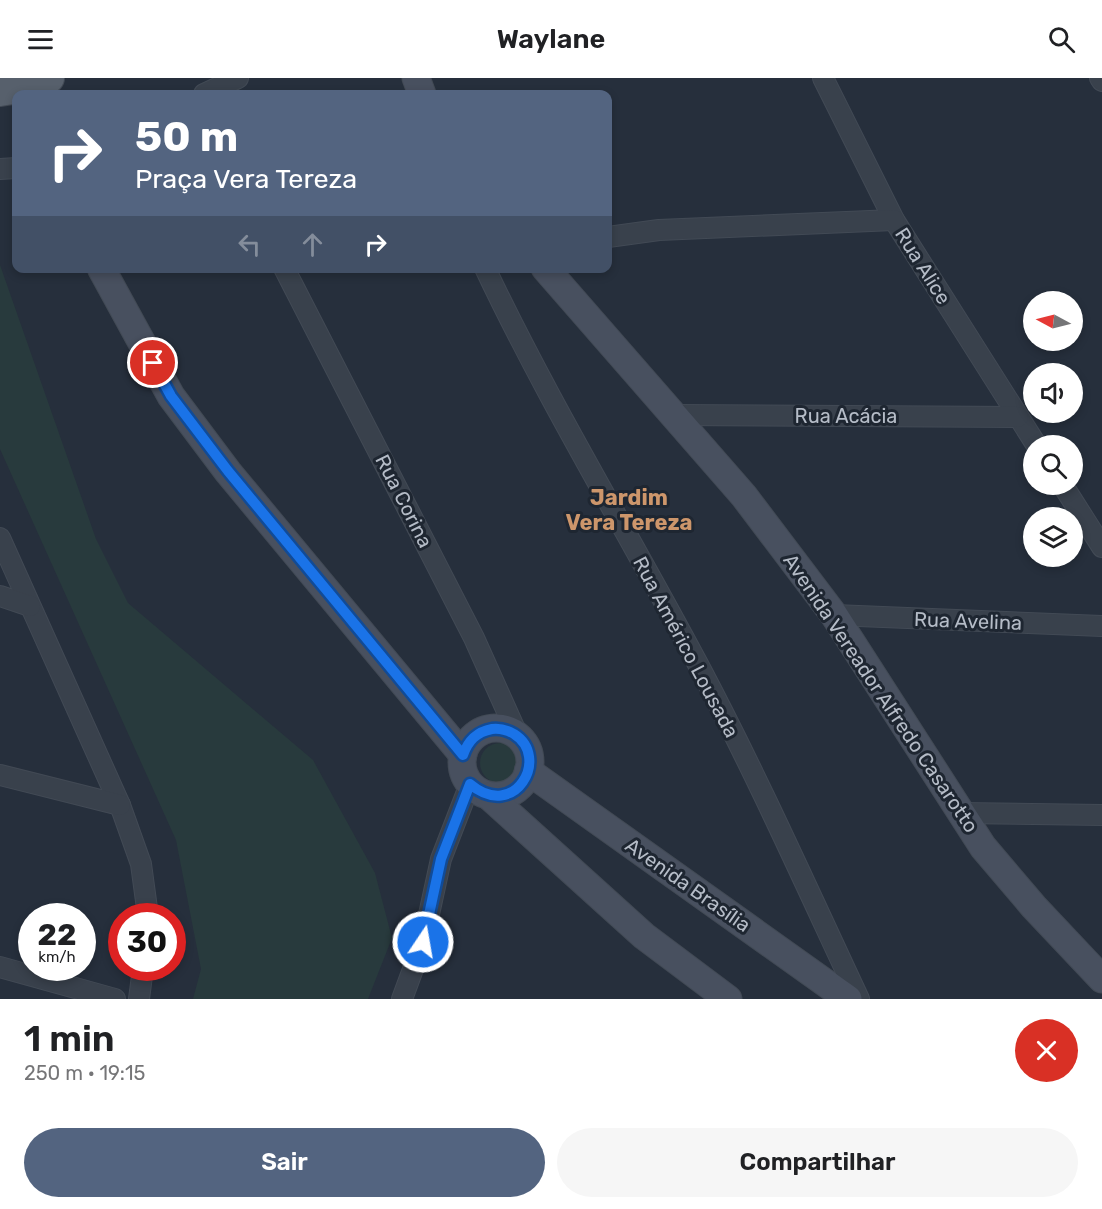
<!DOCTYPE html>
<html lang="pt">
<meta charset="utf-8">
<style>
:root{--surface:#fff;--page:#f6f6f6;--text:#202124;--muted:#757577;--accent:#536480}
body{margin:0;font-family:Rubik,sans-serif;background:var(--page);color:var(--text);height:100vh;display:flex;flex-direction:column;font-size:22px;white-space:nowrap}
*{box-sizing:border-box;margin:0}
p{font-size:20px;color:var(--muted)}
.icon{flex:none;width:33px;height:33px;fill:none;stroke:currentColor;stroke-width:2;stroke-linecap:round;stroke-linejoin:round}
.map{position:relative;height:921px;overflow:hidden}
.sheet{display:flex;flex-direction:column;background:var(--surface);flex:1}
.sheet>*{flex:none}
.top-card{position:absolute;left:12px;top:12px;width:600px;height:183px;border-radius:12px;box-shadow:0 3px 9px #0003;background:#536480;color:#fff;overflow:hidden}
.needle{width:39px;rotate:277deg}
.fabs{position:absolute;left:1023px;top:213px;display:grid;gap:12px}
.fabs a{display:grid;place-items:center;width:60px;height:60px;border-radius:50%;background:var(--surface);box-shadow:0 3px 9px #0003;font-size:30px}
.speed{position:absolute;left:18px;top:825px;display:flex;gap:12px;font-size:30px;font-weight:700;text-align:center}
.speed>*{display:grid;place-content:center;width:78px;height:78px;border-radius:50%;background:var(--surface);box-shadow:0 3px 9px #0003;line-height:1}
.speed small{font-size:15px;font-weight:400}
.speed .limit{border:9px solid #d22;background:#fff;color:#111}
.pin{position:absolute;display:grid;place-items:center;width:51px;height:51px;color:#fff;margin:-26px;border:3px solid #fff;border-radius:50%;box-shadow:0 2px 6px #0007}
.me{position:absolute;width:66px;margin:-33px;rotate:12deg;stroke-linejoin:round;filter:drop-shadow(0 0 4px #0008)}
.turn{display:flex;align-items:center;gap:21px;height:126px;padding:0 24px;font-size:27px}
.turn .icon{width:78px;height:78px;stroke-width:2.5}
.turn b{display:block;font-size:42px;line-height:51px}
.lanes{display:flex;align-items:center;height:57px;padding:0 24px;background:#0003;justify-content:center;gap:30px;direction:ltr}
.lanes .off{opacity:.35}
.round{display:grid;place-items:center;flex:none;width:63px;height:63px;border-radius:32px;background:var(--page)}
.head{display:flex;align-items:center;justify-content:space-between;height:102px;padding:0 24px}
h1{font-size:36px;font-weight:600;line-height:45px}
.button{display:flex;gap:12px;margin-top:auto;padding:12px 24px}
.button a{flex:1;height:69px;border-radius:36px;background:var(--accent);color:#fff;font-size:24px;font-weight:600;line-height:69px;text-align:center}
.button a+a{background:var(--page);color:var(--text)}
header{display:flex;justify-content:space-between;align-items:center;height:78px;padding:0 24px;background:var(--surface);font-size:27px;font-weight:600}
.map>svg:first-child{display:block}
</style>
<header><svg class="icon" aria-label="menu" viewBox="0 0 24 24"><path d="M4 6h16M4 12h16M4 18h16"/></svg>Waylane<svg class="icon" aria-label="search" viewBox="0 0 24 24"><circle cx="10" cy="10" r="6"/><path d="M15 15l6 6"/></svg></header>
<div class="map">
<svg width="1102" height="921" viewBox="0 0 1102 921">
<rect width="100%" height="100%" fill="#262f3c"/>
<g fill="#283a3d">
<polygon points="0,187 96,461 128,525 313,682 375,795 392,860 368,921 193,921 201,891 176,762 0,371"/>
<circle cx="500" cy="685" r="20"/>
</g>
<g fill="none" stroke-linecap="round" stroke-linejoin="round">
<defs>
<g id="street">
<polyline points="823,0 894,142 1037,368"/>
<polyline points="1100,0 1102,3"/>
<polyline points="204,16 238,0"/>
<polyline points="0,91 16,90"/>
<polyline points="608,159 659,152 894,142"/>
<polyline points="284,190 474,560 518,658"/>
<path d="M485,190C550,327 629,456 700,590C757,698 807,810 859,921"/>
<polyline points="673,337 1018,339"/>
<polyline points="1062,406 1102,469"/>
<polyline points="0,460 120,727 141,786 148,838"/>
<polyline points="0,518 30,528"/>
<polyline points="834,537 1102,548"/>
<polyline points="0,697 120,727"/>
<polyline points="961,735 1102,737"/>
<polyline points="0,889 115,921"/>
<polyline points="139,921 143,890"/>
<polyline points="402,921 423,864 441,781 470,706"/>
</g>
<g id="secondary">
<polyline points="416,0 422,16"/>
<polyline points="101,190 171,318 228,394 463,677"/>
<polyline points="545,190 744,418 834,537 983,769 1034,829 1102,901"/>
<circle cx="496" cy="684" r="34"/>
<polyline points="528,693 848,921"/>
<polyline points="489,718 644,858 728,921"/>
</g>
<polyline id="primary" points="0,13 32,8 49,0"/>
</defs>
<use href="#street" stroke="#424a55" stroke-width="22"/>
<use href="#secondary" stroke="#424a55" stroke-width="29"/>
<use href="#primary" stroke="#424a55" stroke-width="32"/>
<use href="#street" stroke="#39414c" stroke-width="20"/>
<use href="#secondary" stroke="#48505f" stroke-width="27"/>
<use href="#primary" stroke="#57606c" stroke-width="30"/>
</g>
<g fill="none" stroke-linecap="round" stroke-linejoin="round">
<defs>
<path id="route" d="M153,285L171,318L228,393L463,677C468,663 476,654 492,651C500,650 507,652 514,656C551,679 515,744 470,706L441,781L423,864"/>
</defs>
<use href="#route" stroke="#114b97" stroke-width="15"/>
<use href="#route" stroke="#1a73e8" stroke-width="10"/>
</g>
<g text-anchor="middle" stroke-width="6" stroke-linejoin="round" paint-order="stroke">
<g font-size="20" fill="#b5bcc7" stroke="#1e2631">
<text transform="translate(923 188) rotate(58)" y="7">Rua Alice</text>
<text x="846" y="345">Rua Acácia</text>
<text transform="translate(404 423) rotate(63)" y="7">Rua Corina</text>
<text transform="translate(968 543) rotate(2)" y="7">Rua Avelina</text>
<text transform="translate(686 569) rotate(62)" y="7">Rua Américo Lousada</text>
<text transform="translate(881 615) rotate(56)" y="7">Avenida Vereador Alfredo Casarotto</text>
<text transform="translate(688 807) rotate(35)" y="7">Avenida Brasília</text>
</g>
<g font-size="22" font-weight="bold" fill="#cd966b" stroke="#1e2631">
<text x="629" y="427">Jardim<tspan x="629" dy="25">Vera Tereza</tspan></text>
</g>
</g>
</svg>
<div class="fabs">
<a><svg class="needle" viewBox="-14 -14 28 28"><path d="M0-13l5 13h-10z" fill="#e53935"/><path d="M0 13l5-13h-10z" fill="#757577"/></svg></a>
<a><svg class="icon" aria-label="sound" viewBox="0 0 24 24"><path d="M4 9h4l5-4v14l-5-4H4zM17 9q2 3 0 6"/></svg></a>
<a><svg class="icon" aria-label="search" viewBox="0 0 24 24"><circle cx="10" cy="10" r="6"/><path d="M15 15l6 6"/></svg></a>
<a><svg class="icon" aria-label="layers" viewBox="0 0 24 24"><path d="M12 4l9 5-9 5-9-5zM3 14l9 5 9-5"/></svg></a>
</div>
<div class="speed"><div>22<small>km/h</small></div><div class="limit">30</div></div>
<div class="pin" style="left:153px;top:285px;background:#d93025"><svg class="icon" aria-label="arrive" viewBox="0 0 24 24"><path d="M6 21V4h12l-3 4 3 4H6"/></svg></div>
<svg class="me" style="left:423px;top:864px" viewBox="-20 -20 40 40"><circle r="17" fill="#1a73e8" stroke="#fff" stroke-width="3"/><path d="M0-11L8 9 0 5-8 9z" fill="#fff"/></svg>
<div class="top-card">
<div class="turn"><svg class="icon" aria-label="right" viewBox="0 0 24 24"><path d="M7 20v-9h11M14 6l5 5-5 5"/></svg><div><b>50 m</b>Praça Vera Tereza</div></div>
<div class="lanes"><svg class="icon off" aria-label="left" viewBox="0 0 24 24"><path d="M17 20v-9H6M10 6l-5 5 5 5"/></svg><svg class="icon off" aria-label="ahead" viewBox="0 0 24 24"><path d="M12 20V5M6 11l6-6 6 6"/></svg><svg class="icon" aria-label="right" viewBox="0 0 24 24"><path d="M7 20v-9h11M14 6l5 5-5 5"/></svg></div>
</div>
</div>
<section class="sheet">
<div class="head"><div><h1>1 min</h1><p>250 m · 19:15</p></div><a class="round" style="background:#d93025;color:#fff"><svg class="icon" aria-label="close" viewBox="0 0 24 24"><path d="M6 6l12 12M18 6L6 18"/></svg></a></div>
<div class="button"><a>Sair</a><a>Compartilhar</a></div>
</section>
